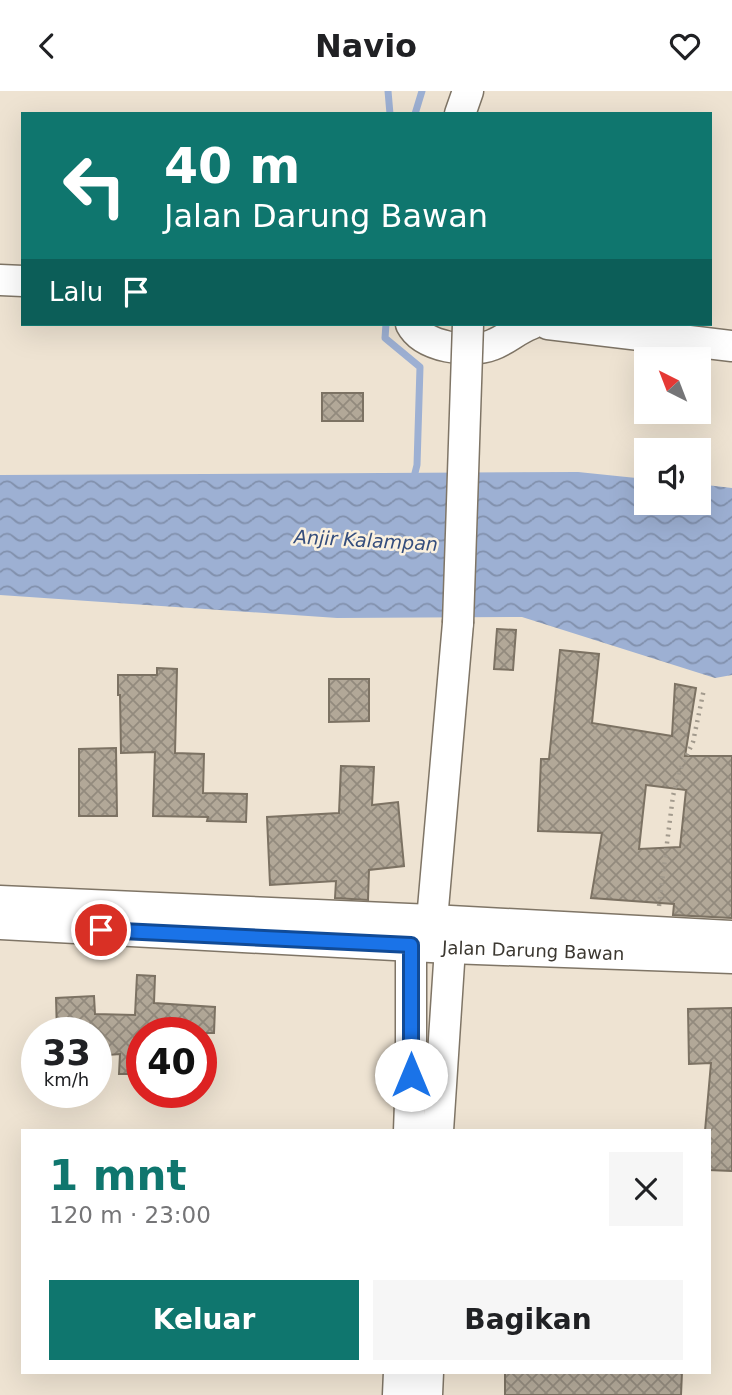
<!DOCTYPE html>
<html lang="id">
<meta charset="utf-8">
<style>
:root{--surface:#fff;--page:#f6f6f6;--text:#202124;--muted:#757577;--accent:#0f766e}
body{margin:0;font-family:"DejaVu Sans",sans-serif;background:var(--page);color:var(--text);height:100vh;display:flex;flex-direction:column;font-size:26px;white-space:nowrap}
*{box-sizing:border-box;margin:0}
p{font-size:23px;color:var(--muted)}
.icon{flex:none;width:38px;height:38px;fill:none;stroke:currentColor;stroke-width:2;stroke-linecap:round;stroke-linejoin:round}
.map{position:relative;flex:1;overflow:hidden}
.drawer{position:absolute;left:21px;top:1038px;width:690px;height:245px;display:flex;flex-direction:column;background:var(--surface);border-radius:0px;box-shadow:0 7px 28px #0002}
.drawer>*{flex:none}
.guide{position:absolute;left:21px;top:21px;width:691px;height:214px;border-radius:0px;box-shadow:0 7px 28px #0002;background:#0f766e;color:#fff;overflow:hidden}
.needle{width:46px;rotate:318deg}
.fabs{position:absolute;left:634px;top:256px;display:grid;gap:14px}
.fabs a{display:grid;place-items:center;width:77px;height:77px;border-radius:0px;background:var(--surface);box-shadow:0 7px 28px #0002;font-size:35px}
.speed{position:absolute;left:21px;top:926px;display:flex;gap:14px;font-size:35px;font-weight:700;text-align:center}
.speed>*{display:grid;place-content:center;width:91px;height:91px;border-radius:50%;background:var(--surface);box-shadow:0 7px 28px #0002;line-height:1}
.speed small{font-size:18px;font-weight:400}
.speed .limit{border:10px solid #d22;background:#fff;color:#111}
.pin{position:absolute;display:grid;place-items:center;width:60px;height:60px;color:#fff;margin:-30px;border:4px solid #fff;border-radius:50%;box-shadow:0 2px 7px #0007}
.me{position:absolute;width:77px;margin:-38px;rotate:0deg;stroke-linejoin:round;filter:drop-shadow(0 0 5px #0008)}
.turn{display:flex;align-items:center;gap:24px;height:147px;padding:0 28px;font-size:32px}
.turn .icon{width:91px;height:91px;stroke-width:2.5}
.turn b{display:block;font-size:49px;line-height:60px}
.then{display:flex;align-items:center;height:66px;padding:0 28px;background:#0003;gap:14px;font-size:26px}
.round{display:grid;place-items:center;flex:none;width:74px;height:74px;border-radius:0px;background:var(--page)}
.overview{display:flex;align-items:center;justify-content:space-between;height:119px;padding:0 28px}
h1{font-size:42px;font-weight:700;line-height:52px;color:var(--accent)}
.action{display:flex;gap:14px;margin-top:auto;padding:14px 28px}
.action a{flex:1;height:80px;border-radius:0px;background:var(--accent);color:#fff;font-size:28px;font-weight:700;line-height:80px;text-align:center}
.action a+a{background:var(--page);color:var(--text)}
header{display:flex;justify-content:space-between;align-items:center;height:91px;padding:0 28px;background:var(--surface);font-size:32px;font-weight:700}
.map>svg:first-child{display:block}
</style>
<header><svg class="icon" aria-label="back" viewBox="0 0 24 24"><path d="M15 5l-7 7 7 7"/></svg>Navio<svg class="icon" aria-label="heart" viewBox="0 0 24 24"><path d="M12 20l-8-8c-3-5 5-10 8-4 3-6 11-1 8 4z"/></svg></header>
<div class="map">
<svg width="732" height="1304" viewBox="0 0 732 1304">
<defs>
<pattern id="water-waves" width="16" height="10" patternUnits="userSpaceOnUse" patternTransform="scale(1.75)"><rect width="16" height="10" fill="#9db0d3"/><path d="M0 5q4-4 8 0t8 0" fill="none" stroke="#8190ac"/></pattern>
<pattern id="building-cross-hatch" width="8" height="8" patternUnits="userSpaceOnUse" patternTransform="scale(1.75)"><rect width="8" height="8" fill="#b2a898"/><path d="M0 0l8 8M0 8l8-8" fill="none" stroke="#928a7d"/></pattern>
</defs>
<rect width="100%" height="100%" fill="#eee3d2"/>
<polygon fill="url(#water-waves)" points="578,381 646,388 646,411 698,411 698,393 732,397 732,584 715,587 522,526 337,527 0,504 0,384"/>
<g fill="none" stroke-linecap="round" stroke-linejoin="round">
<g stroke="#9db0d3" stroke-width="7">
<polyline points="388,0 390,23"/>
<polyline points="415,23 422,0"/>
<polyline points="386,233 385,247 420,276 417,374 413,390"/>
</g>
</g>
<g fill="url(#building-cross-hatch)" stroke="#7c7263" stroke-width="2" fill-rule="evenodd">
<rect x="322" y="302" width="41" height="28"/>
<polygon points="497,538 516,539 513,579 494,578"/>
<path d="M560,559L599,563L592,632L672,645L675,593L696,597L685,665H732V827L673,824L674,813L591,807L602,742L538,740L541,668H549ZM646,694L686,699L680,756L639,758Z"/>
<polygon points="157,577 177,578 175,662 204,663 203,702 247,703 246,731 207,730 208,726 153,725 155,661 121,662 120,604 118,604 118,584 157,584"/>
<polygon points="329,588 369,588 369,630 329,631"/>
<polygon points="116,657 117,725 79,725 79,658"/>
<polygon points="341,675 374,676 372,714 398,711 404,775 369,779 368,809 335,807 336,790 270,794 267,726 339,722"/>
<polygon points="137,884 155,885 154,912 215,916 214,942 142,942 142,983 119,983 120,963 96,965 96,942 57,942 56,907 94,905 95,923 135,924"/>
<polygon points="732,917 732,1080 709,1079 709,1040 705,1040 711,972 689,973 688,918"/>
<polygon points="505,1281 682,1281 681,1304 505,1304"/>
</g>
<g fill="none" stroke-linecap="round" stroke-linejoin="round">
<defs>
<g id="minor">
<polyline points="460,23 468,0"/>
<polyline points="0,189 23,190"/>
<path d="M411,233C423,256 469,263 492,254C506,249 517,238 531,233"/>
<polyline points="548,233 732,255"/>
<polyline points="0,810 432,829 732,845"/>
<polyline points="432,829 458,532"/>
<path id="s1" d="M0,833L450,857L732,867"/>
<polyline points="409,1040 411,984 411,854"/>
<polyline points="438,1040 450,857"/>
<polyline points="398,1304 399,1281"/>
<polyline points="427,1304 428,1281"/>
</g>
</defs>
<use href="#minor" stroke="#7f7566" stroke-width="33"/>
<polyline stroke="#a29a8d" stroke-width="4.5" stroke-dasharray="2 5" stroke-linecap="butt" points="659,815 673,705 679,681 693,651 704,598"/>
<use href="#minor" stroke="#fff" stroke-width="30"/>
<defs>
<polyline id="minor-bridge" points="458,532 468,233"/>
</defs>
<use href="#minor-bridge" stroke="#7f7566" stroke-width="33" stroke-linecap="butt"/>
<use href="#minor-bridge" stroke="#fff" stroke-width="30"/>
</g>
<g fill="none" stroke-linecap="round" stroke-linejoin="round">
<defs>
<polyline id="route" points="101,839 411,854 411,984"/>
</defs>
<use href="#route" stroke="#114b97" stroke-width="18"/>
<use href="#route" stroke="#1a73e8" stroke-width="12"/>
</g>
<g text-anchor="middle" stroke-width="5" stroke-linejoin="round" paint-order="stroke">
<g font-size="18" fill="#3c3831" stroke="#fbf1df">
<text dy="6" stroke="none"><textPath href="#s1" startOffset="534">Jalan Darung Bawan</textPath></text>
</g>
<g font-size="19" font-style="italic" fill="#344d7c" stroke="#fbf1df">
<text transform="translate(366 449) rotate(3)" y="7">Anjir Kalampan</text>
</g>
</g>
</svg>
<div class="fabs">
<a><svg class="needle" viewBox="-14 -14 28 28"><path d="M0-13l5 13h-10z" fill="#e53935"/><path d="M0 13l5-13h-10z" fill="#757577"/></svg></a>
<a><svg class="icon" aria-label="sound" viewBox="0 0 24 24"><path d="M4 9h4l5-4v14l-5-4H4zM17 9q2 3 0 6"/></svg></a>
</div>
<div class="speed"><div>33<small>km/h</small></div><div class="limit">40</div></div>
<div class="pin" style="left:101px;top:839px;background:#d93025"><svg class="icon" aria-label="arrive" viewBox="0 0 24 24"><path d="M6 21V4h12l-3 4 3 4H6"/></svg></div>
<svg class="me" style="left:411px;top:984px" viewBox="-20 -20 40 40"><circle r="19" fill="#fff"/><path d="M0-13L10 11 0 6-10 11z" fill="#1a73e8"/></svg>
<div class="guide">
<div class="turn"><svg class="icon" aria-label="left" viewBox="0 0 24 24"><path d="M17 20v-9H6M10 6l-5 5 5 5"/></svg><div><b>40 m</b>Jalan Darung Bawan</div></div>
<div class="then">Lalu<svg class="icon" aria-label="arrive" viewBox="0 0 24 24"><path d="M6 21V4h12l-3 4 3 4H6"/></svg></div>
</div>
<section class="drawer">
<div class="overview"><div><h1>1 mnt</h1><p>120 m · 23:00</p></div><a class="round"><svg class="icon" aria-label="close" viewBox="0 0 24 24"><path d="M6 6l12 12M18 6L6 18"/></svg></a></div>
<div class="action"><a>Keluar</a><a>Bagikan</a></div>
</section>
</div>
